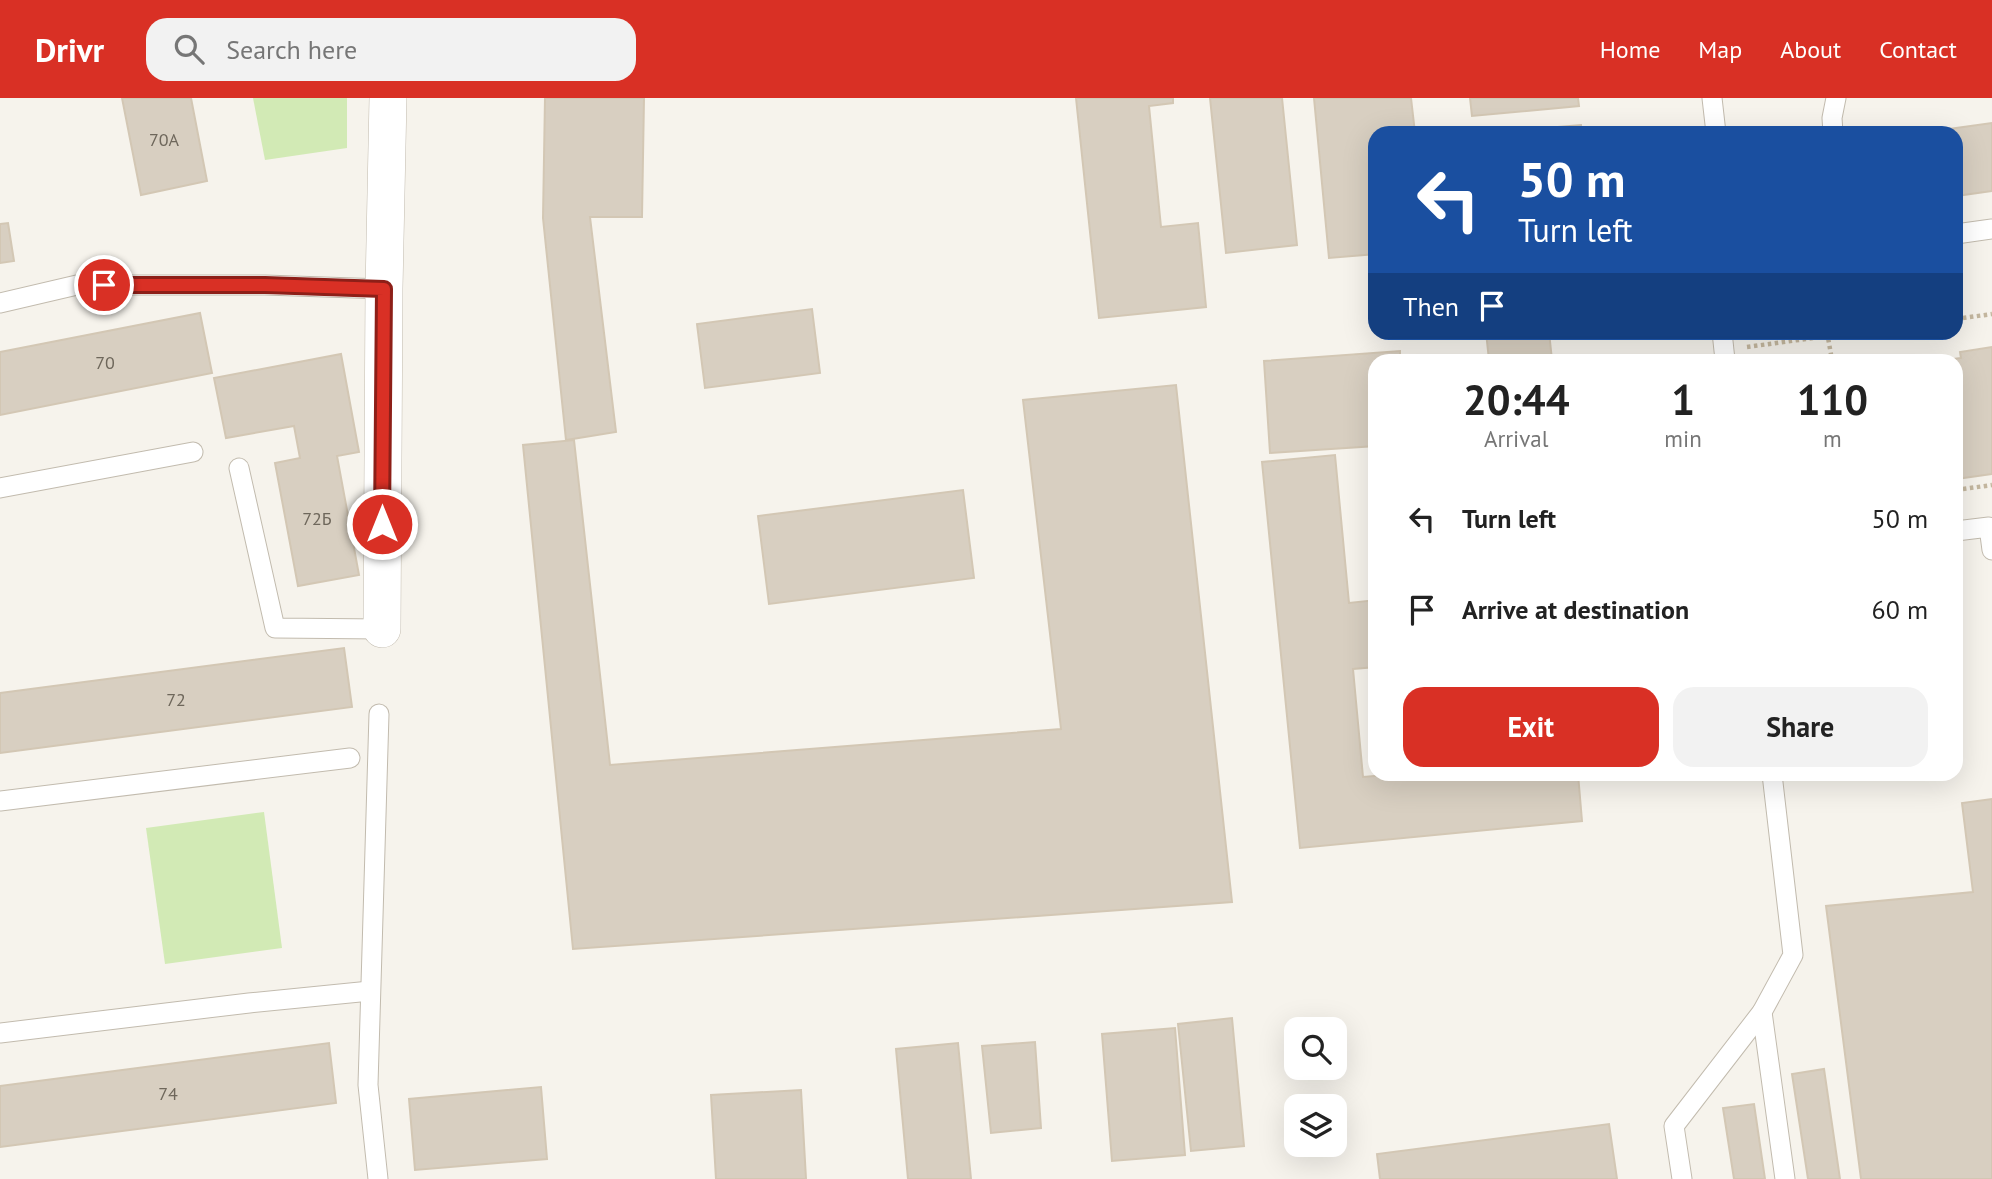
<!DOCTYPE html>
<meta charset="utf-8">
<style>
:root{--surface:#fff;--page:#f2f2f2;--text:#222;--muted:#767676;--accent:#d93025}
body{margin:0;font-family:"PT Sans",sans-serif;background:var(--page);color:var(--text);height:100vh;display:flex;flex-direction:column;font-size:26px;white-space:nowrap}
*{box-sizing:border-box;margin:0}
p{font-size:23px;color:var(--muted)}
.icon{flex:none;width:38px;height:38px;fill:none;stroke:currentColor;stroke-width:2;stroke-linecap:round;stroke-linejoin:round}
.map{position:relative;flex:1;overflow:hidden}
.side{position:absolute;left:1368px;top:256px;width:595px;height:427px;display:flex;flex-direction:column;background:var(--surface);border-radius:21px;box-shadow:0 7px 28px #0002}
.side>*{flex:none}
.guide{position:absolute;left:1368px;top:28px;width:595px;height:214px;border-radius:21px;box-shadow:0 7px 28px #0002;background:#1a4fa0;color:#fff;overflow:hidden}
.fabs{position:absolute;left:1284px;top:919px;display:grid;gap:14px}
.fabs a{display:grid;place-items:center;width:63px;height:63px;border-radius:14px;background:var(--surface);box-shadow:0 7px 28px #0002;font-size:35px}
.pin{position:absolute;display:grid;place-items:center;width:60px;height:60px;color:#fff;margin:-30px;border:4px solid #fff;border-radius:50%;box-shadow:0 2px 7px #0007}
.me{position:absolute;width:77px;margin:-38px;rotate:0deg;stroke-linejoin:round;filter:drop-shadow(0 0 5px #0008)}
.turn{display:flex;align-items:center;gap:24px;height:147px;padding:0 35px;font-size:32px}
.turn .icon{width:91px;height:91px;stroke-width:2.5}
.turn b{display:block;font-size:49px;line-height:60px}
.then{display:flex;align-items:center;height:66px;padding:0 35px;background:#0003;gap:14px;font-size:26px}
.eta{display:flex;justify-content:space-evenly;align-items:center;height:119px;text-align:center}
.eta b{font-size:42px;font-weight:700;line-height:49px}
.button{display:flex;gap:14px;margin-top:auto;padding:14px 35px}
.button a{flex:1;height:80px;border-radius:21px;background:var(--accent);color:#fff;font-size:28px;font-weight:700;line-height:80px;text-align:center}
.button a+a{background:var(--page);color:var(--text)}
ul{padding:0;list-style:none}
li{display:flex;align-items:center;gap:21px;height:91px;padding:0 35px}
li div{flex:1}
li b{display:block;font-size:26px}
li em{font-style:normal}
header{display:flex;align-items:center;gap:42px;box-sizing:border-box;height:98px;padding:0 35px;background:var(--accent);color:#fff}
header strong{font-size:33px}
nav{display:flex;gap:38px;margin-inline-start:auto;font-size:24px}
.search{width:490px;height:63px;background:var(--page);display:flex;align-items:center;gap:18px;box-sizing:border-box;padding:0 24px;border-radius:21px;color:var(--muted);font-size:26px}
.map>svg:first-child{display:block}
</style>
<header>
<strong>Drivr</strong>
<div class="search"><svg class="icon" aria-label="search" viewBox="0 0 24 24"><circle cx="10" cy="10" r="6"/><path d="M15 15l6 6"/></svg>Search here</div>
<nav><a>Home</a><a>Map</a><a>About</a><a>Contact</a></nav>
</header>
<div class="map">
<svg width="1992" height="1081" viewBox="0 0 1992 1081">
<rect width="100%" height="100%" fill="#f6f3ec"/>
<g fill="#d2eab5">
<polygon points="253,0 347,0 347,50 265,62"/>
<polygon points="264,714 282,850 165,866 146,730"/>
</g>
<g fill="#d8cfc1" stroke="#d3c7b4" stroke-width="2">
<polygon points="122,0 191,0 207,83 141,97"/>
<polygon points="545,0 644,0 642,119 590,119 616,334 566,342 543,120"/>
<polygon points="1076,0 1173,0 1173,5 1149,8 1161,129 1198,125 1206,209 1099,220"/>
<polygon points="1210,0 1282,0 1297,147 1226,155"/>
<polygon points="1314,0 1411,0 1415,35 1376,35 1376,156 1329,160"/>
<polygon points="1470,0 1578,0 1579,8 1472,18"/>
<polygon points="1992,25 1992,93 1956,98 1956,35 1920,35"/>
<polygon points="1581,27 1582,35 1486,35"/>
<polygon points="8,125 14,163 0,165 0,126"/>
<polygon points="812,211 820,275 705,290 697,226"/>
<polygon points="200,215 212,275 0,317 0,254"/>
<polygon points="1486,234 1549,234 1552,262 1489,262"/>
<polygon points="1992,249 1992,376 1956,381 1956,262 1945,262 1961,260 1960,254"/>
<polygon points="1400,253 1400,262 1376,262 1376,348 1270,355 1264,263"/>
<polygon points="341,256 359,354 337,358 359,477 298,488 275,365 300,360 294,328 226,340 214,280"/>
<polygon points="1176,287 1232,804 573,851 523,347 574,342 610,667 1061,631 1023,302"/>
<polygon points="1335,357 1349,505 1376,502 1376,569 1353,571 1363,679 1398,676 1578,676 1582,723 1300,750 1262,364"/>
<polygon points="963,392 974,480 769,506 758,418"/>
<polygon points="344,550 352,609 0,655 0,595"/>
<polygon points="1992,701 1992,1081 1861,1081 1826,808 1973,794 1962,705"/>
<polygon points="1232,920 1244,1048 1191,1053 1178,926"/>
<polygon points="1175,930 1185,1057 1112,1063 1102,936"/>
<polygon points="1035,944 1041,1030 991,1035 982,948"/>
<polygon points="329,945 336,1005 0,1049 0,988"/>
<polygon points="958,945 971,1081 908,1081 896,951"/>
<polygon points="1824,971 1840,1081 1808,1081 1792,976"/>
<polygon points="541,989 547,1061 415,1072 409,1001"/>
<polygon points="801,992 806,1081 716,1081 711,997"/>
<polygon points="1754,1006 1765,1081 1734,1081 1723,1010"/>
<polygon points="1609,1026 1617,1081 1380,1081 1377,1056"/>
</g>
<g fill="none" stroke-linecap="round" stroke-linejoin="round">
<defs>
<g id="lane">
<polyline points="1712,0 1716,35"/>
<polyline points="1833,35 1832,20 1836,0"/>
<polyline points="1956,136 1992,131"/>
<polyline points="0,205 77,187 265,187 384,191"/>
<polyline points="1722,234 1725,262"/>
<polyline points="239,370 275,530 382,531"/>
<polyline points="0,390 193,354"/>
<polyline points="1956,433 1989,429 1992,452"/>
<polyline points="0,703 350,660"/>
<polyline points="1762,914 1785,1081"/>
<polyline points="0,935 249,905 370,893"/>
<polyline points="378,1081 368,987 379,616"/>
<polyline points="1682,1081 1674,1028 1762,914 1793,857 1772,676"/>
</g>
<polyline id="street" points="382,531 384,191 388,0"/>
</defs>
<use href="#lane" stroke="#c2bbae" stroke-width="21"/>
<use href="#street" stroke="#c2bbae" stroke-width="38"/>
<g stroke="#c4b79f" stroke-width="4.5" stroke-dasharray="3.5 3.5" stroke-linecap="butt">
<polyline points="1956,221 1992,216"/>
<polyline points="1827,234 1832,262"/>
<polyline points="1747,249 1857,234"/>
<polyline points="1956,392 1992,387"/>
</g>
<use href="#lane" stroke="#fff" stroke-width="19"/>
<use href="#street" stroke="#fff" stroke-width="37"/>
</g>
<g fill="none" stroke-linecap="round" stroke-linejoin="round">
<defs>
<polyline id="route" points="104,187 265,187 384,191 382,426"/>
</defs>
<use href="#route" stroke="#8d1f18" stroke-width="18"/>
<use href="#route" stroke="#d93025" stroke-width="12"/>
</g>
<g text-anchor="middle" stroke-width="6" stroke-linejoin="round" paint-order="stroke">
<g font-size="18" fill="#6e675b">
<text x="164" y="48">70А</text>
<text x="105" y="271">70</text>
<text x="317" y="427">72Б</text>
<text x="176" y="608">72</text>
<text x="168" y="1002">74</text>
</g>
</g>
</svg>
<div class="fabs">
<a><svg class="icon" aria-label="search" viewBox="0 0 24 24"><circle cx="10" cy="10" r="6"/><path d="M15 15l6 6"/></svg></a>
<a><svg class="icon" aria-label="layers" viewBox="0 0 24 24"><path d="M12 4l9 5-9 5-9-5zM3 14l9 5 9-5"/></svg></a>
</div>
<div class="pin" style="left:104px;top:187px;background:#d93025"><svg class="icon" aria-label="arrive" viewBox="0 0 24 24"><path d="M6 21V4h12l-3 4 3 4H6"/></svg></div>
<svg class="me" style="left:382px;top:426px" viewBox="-20 -20 40 40"><circle r="17" fill="#d93025" stroke="#fff" stroke-width="3"/><path d="M0-11L8 9 0 5-8 9z" fill="#fff"/></svg>
<div class="guide">
<div class="turn"><svg class="icon" aria-label="left" viewBox="0 0 24 24"><path d="M17 20v-9H6M10 6l-5 5 5 5"/></svg><div><b>50 m</b>Turn left</div></div>
<div class="then">Then<svg class="icon" aria-label="arrive" viewBox="0 0 24 24"><path d="M6 21V4h12l-3 4 3 4H6"/></svg></div>
</div>
<section class="side">
<div class="eta">
<div><b>20:44</b><p>Arrival</p></div>
<div><b>1</b><p>min</p></div>
<div><b>110</b><p>m</p></div>
</div>
<ul>
<li><svg class="icon" aria-label="left" viewBox="0 0 24 24"><path d="M17 20v-9H6M10 6l-5 5 5 5"/></svg><div><b>Turn left</b></div><em>50 m</em></li>
<li><svg class="icon" aria-label="arrive" viewBox="0 0 24 24"><path d="M6 21V4h12l-3 4 3 4H6"/></svg><div><b>Arrive at destination</b></div><em>60 m</em></li>
</ul>
<div class="button"><a>Exit</a><a>Share</a></div>
</section>
</div>
